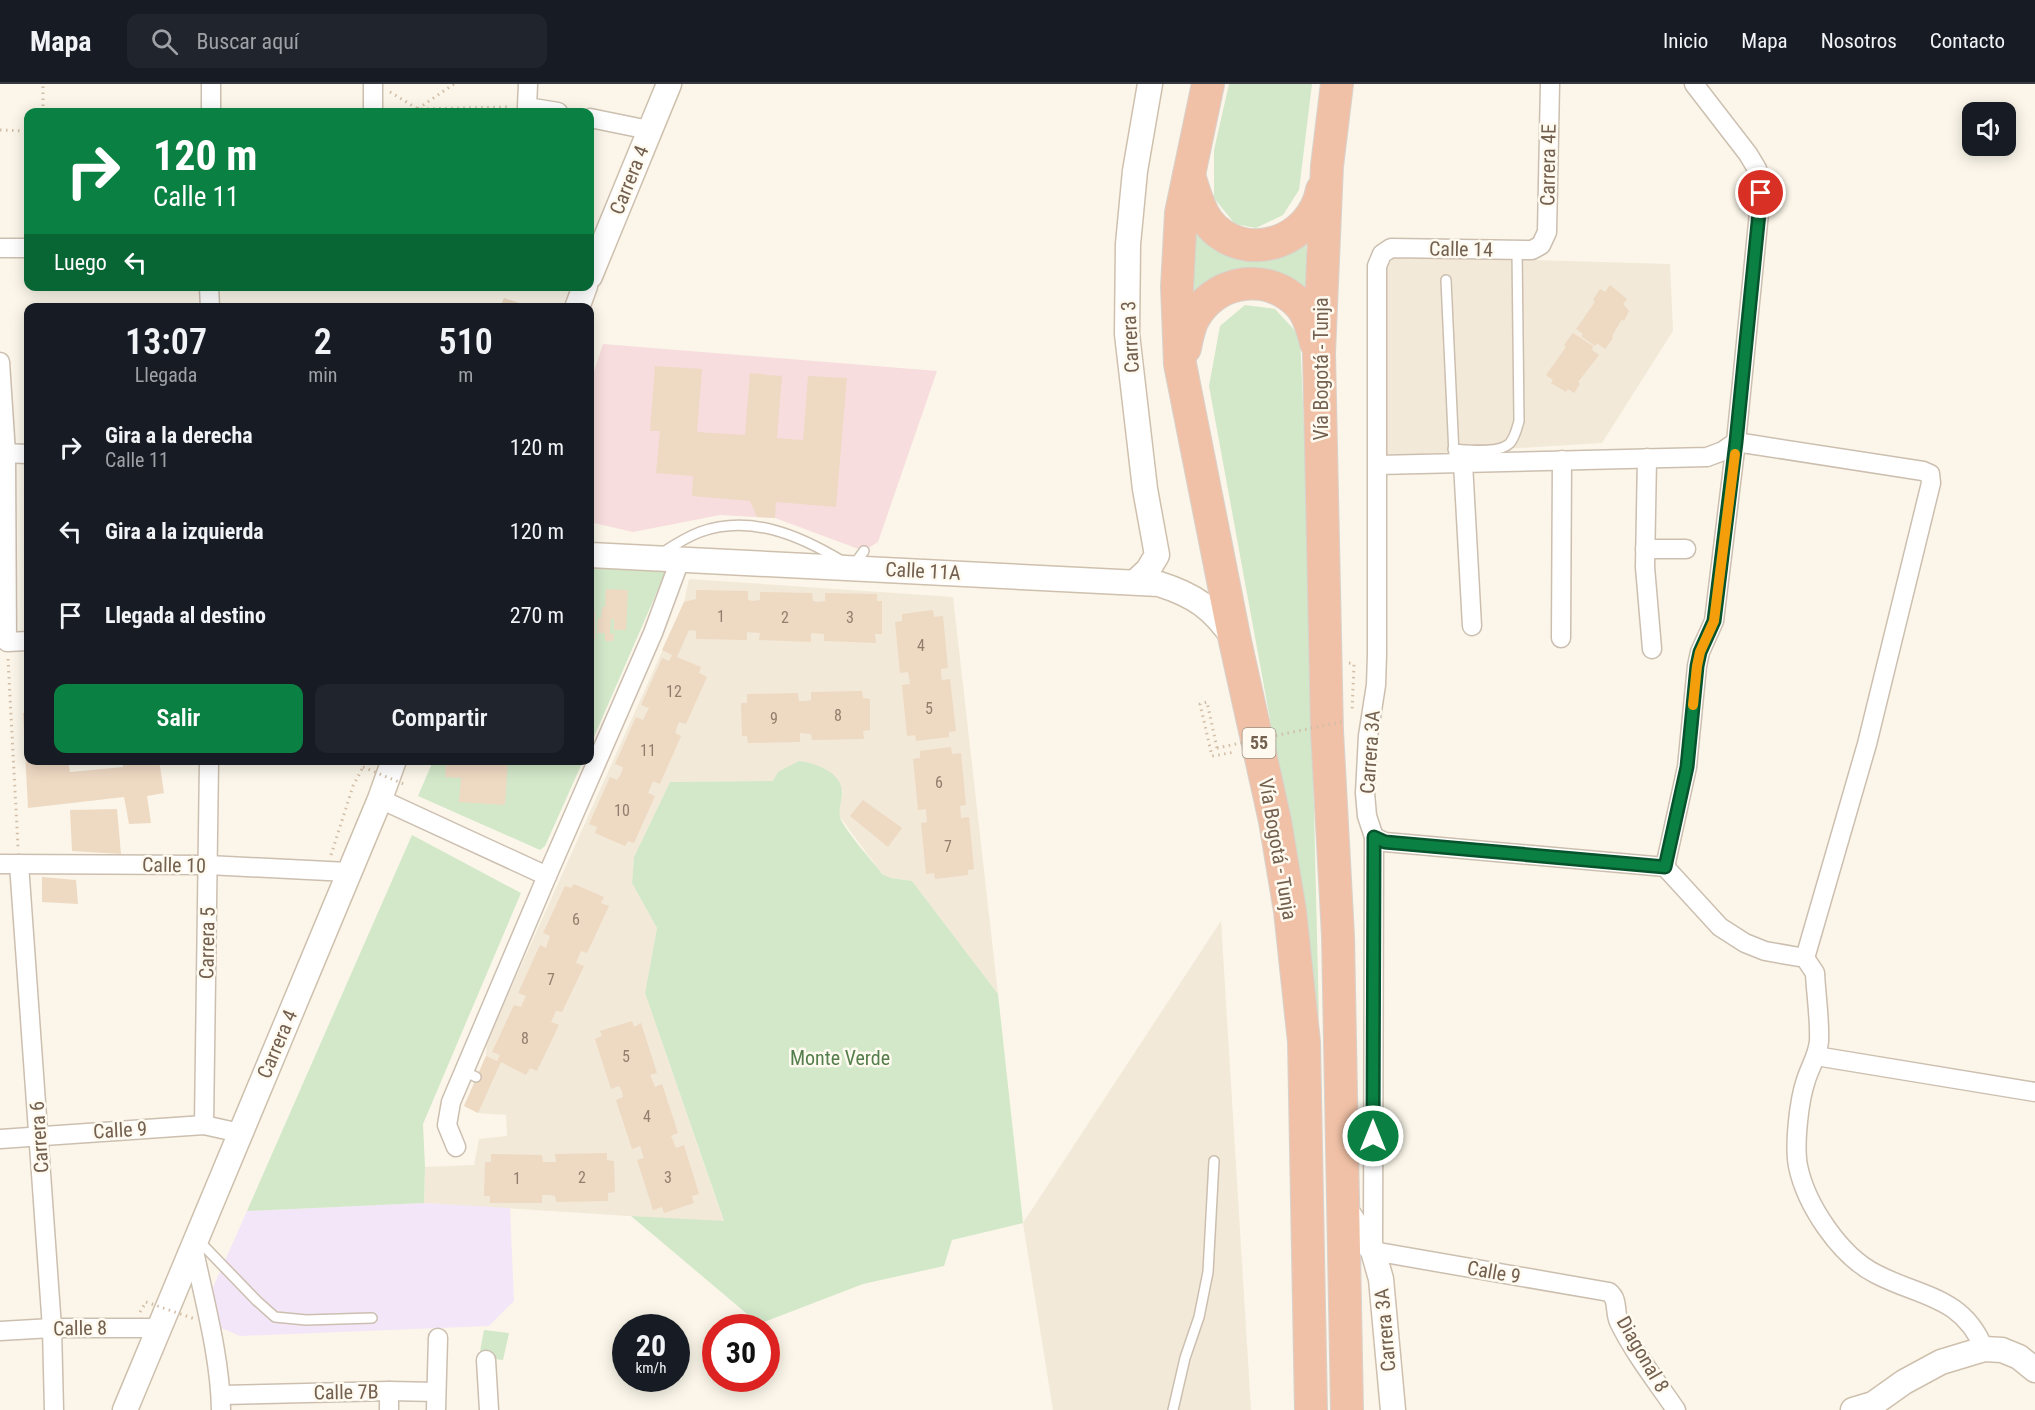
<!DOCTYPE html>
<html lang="es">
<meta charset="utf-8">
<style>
:root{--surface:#171b24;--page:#20242c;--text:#f1f3f6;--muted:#9ea1a6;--line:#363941;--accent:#0b8043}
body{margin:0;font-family:"Roboto Condensed",sans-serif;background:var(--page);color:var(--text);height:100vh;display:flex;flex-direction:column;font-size:22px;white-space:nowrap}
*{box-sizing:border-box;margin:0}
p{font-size:20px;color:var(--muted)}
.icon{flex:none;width:33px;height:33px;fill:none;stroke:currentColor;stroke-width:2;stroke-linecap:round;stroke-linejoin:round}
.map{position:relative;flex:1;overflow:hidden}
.side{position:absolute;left:24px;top:219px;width:570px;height:462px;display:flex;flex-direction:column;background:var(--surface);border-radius:12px;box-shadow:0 3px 15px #0003}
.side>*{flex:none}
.guide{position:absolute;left:24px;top:24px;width:570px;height:183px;border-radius:12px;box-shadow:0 3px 15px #0003;background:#0b8043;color:#fff;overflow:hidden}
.buttons{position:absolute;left:1962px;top:18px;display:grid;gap:12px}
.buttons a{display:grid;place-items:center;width:54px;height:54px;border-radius:12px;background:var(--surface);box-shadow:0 3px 15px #0003;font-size:30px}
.speed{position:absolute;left:612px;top:1230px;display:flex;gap:12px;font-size:30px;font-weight:700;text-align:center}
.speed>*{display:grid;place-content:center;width:78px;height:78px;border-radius:50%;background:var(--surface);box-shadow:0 3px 15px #0003;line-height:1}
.speed small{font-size:15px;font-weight:400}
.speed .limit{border:9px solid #d22;background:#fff;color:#111}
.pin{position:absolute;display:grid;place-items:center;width:51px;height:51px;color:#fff;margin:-26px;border:3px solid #fff;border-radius:50%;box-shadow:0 2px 6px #0007}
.me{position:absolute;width:66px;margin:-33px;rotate:0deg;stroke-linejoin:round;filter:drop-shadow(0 0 4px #0008)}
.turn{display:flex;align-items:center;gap:21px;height:126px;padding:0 30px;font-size:27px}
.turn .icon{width:78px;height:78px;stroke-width:2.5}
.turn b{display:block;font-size:42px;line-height:51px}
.then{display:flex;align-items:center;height:57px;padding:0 30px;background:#0003;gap:12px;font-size:22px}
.eta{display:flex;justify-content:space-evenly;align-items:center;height:102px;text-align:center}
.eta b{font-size:36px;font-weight:600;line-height:42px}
.cta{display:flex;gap:12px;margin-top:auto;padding:12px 30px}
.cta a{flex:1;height:69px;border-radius:12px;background:var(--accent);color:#fff;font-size:24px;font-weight:600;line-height:69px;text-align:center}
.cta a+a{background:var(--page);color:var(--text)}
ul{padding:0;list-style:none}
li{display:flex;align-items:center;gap:18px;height:84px;padding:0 30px}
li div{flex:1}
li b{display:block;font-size:22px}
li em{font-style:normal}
header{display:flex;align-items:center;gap:36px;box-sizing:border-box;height:84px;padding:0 30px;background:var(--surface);border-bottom:2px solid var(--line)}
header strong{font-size:28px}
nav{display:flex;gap:33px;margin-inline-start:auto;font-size:21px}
.search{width:420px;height:54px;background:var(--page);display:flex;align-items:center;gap:15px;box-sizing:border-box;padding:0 21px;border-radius:12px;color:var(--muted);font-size:22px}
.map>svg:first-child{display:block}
</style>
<header>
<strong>Mapa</strong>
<div class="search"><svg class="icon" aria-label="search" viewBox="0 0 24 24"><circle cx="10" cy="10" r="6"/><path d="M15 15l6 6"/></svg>Buscar aquí</div>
<nav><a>Inicio</a><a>Mapa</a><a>Nosotros</a><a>Contacto</a></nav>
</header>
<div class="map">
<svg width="2035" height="1326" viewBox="0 0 2035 1326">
<rect width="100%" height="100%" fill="#fbf6e9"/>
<g fill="#f2e9d8">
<polygon points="1396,172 1670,180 1673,247 1602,359 1387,372 1384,184"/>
<polygon points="689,495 953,513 998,910 912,797 891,794 882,790 840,733 839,726 843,707 773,697 670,698 634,773 632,799 657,844 645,909 724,1138 424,1119 425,1083 474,1081 479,1055 507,1052 506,1031 478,1029 464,1022 486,972 487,958 668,554 684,518"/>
<polygon points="1221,837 1251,1326 1053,1326 1023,1139"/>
</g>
<polygon fill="#f3e6f8" points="423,1119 510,1124 514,1217 489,1242 240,1252 212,1240 206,1219 247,1127"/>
<polygon fill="#f8ddde" points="603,260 937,287 878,458 864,467 775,434 720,431 633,448 594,439 590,435 590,300"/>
<g fill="#d2e8c9">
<polygon points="1229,0 1312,0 1299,106 1283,131 1256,144 1235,140 1214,114 1214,66"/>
<polygon points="1194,149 1235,175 1264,177 1306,158 1310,214 1194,216"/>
<polygon points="1245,221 1275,225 1300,252 1306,390 1319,936 1270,635 1209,302 1220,242"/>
<polygon points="590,483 666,487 590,662"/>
<polygon points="433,677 583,677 545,762 540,766 418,712"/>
<path d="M799,677C816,679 844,689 842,711C841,721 837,728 842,738C853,756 869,773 882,790L891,794L912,797L998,910L1023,1139L952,1156L944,1182L863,1200L759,1240L631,1132L724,1137L645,909L657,844L632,799L634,773L670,698L773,697L778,688Z"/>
<polygon points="412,751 521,809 423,1040 425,1083 424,1119 247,1127"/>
<polygon points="484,1246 509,1249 503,1276 479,1273"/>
</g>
<g fill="#eed9c3">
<polygon points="1610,201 1627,215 1623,220 1629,227 1624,237 1622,235 1612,252 1613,254 1605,265 1597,259 1595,262 1581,252 1583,250 1576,245 1595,218 1593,216 1600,205 1605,208"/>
<polygon points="504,214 532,223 532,224 500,224"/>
<polygon points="1573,249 1593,262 1592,266 1599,271 1578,298 1580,300 1574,309 1568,305 1566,308 1551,299 1553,296 1546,291 1566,263 1564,261"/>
<polygon points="655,282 702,285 697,348 745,351 750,289 782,292 777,354 803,356 808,292 847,294 836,423 776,418 775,434 757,433 750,417 692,412 693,392 656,389 660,347 650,347"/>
<polygon points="606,505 628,506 626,546 614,546 614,535 611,535 610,550 614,550 613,557 605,557 605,549 597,549 598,534 601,534 602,523 605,523"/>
<polygon points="696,506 748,507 748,516 753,517 760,516 760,508 812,509 813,517 818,518 825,517 825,509 877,510 877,517 882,517 882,550 875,550 876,559 824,557 824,550 811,549 811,558 759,556 760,549 747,548 747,556 696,555 696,547 689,546 677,573 701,583 699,589 707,593 686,640 679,638 677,643 675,649 681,652 660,700 653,697 651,702 648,709 655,712 634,759 628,757 625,762 595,749 597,743 589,740 610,693 617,696 621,690 623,683 615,680 636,633 643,636 649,624 641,621 662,574 669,577 672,571 662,566 684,518 696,515"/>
<polygon points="933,526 934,533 943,532 948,584 941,585 941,590 942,596 950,595 956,647 949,648 949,653 916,657 915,651 907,652 902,601 910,600 909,593 908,588 900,589 895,538 902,537 902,530"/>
<rect x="590" y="528" width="5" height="27"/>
<polygon points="862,607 863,614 870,615 870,646 863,647 864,655 812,656 811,650 800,649 800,658 748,659 747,652 742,652 741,619 747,619 747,610 798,609 799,617 805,617 811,616 811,608"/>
<polygon points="23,629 28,629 28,676 68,676 70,688 123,683 122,676 159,676 164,709 147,712 151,739 129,740 124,713 28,724"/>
<polygon points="951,663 952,670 961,669 966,721 960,722 961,734 969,733 974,785 968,786 968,791 935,795 934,789 926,790 921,739 927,738 926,725 918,726 913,675 920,674 920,667"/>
<polygon points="446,676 508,676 505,721 459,718 461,694 445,693"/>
<polygon points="863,716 902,744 888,763 850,732"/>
<polygon points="117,725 121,770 72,767 70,726"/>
<polygon points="42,793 76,796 78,820 42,818"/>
<polygon points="574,800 604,813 601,819 609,822 587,869 581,867 576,879 584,882 562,928 556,927 551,938 559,941 537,987 530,984 526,991 501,978 478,1029 464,1022 486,972 497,977 500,971 492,968 514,921 521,923 526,912 518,909 540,861 546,864 550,852 543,849 565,802 571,804"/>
<polygon points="632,937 634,943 641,939 657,989 650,991 655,1003 662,1000 678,1049 671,1052 676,1064 684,1061 699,1110 692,1112 694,1119 664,1129 662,1123 653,1126 637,1076 644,1074 640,1062 632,1065 616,1016 623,1013 622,1007 619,1002 611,1005 595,955 602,952 600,947"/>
<polygon points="607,1069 607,1076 614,1077 615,1108 608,1109 608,1117 556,1118 555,1112 549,1111 542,1111 542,1119 490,1119 490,1112 484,1112 485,1078 491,1078 491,1070 542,1071 543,1078 556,1078 555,1070"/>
</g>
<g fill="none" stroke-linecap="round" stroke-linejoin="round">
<defs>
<g id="lane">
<polyline points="1446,196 1454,371"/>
<path d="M1453,365C1468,366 1500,370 1510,359C1515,353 1517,344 1519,337L1517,166"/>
<path d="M662,469C674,461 687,453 700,448C750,430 799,451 842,477"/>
<polyline points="853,482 864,467"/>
<polyline points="464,987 476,993"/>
<polyline points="198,1156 257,1217 275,1233 306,1236 372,1234"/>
<polyline points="1173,1326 1185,1274 1199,1233 1208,1188 1214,1077"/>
</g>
<g id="street">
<polyline points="528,0 527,23 558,28"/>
<path d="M1550,0L1547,148L1541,161L1532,166L1391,164L1382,170L1377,182V570L1376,601L1368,652L1365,709L1367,732L1374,753L1373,1167L1609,1208C1619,1216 1614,1227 1619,1238C1634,1269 1657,1298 1676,1326"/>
<polyline points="211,28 211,0"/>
<polyline points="373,28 373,0"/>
<polyline points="590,34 649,46"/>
<polyline points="0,164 28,164"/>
<polyline points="209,202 210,224"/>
<polyline points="0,278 6,369 7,558 28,557"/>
<polyline points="0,369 28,370"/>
<polyline points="1647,374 1645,483 1652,565"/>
<polyline points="1463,379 1472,542"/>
<polyline points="1378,381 1707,373 1723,367 1736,358 1923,387 1930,390 1931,399 1867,660 1805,874"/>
<polyline points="1645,465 1686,465"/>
<polyline points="1561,554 1562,376"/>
<polyline points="380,715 547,792"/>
<polyline points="1374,753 1385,758 1665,783"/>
<polyline points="0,780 208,781 348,788"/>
<polyline points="19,780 52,1244 54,1326"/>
<polyline points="1665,783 1687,683 1697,582 1700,568 1714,537 1736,358 1761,109 1757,85 1748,70 1694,0"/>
<path d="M1665,783L1720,843L1745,859L1765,867L1805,874L1815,889C1816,911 1820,935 1819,957C1818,971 1810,983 1806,996C1799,1016 1794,1061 1798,1082C1806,1121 1840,1172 1876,1190C1920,1213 1963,1212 1984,1265"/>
<polyline points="1816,972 2035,1008"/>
<polyline points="204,1041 209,676"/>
<polyline points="0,1055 204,1041 240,1049"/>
<polyline points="456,1063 447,1041 451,1018 547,792 653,549 680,476"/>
<path d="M193,1162C204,1216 220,1271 221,1326"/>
<polyline points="0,1247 52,1244 159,1244"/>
<polyline points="486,1276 489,1326"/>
<polyline points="221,1311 389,1307 436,1308"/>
<polyline points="389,1326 389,1307"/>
<polyline points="436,1326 438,1254"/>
</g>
<g id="secondary">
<polyline points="590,192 669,0"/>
<polyline points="577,224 585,202"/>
<path d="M590,471L1159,500C1194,511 1213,524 1234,555"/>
<polyline points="1135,498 1148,486 1157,471 1145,405 1127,250 1128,160 1135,87 1150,0"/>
<polyline points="1343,1122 1373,1167 1381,1195 1393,1326"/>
<polyline points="125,1326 380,715 394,676"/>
<polyline points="1853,1326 1873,1320 1904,1298 1941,1278 1984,1265 2002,1266 2019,1273 2035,1286"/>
</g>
<g id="highway">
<polyline points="1208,0 1181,129 1177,203 1180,280 1235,557 1275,737 1290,827 1304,958 1311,1326"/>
<polyline points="1337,0 1327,82 1319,269 1327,647 1338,852 1347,1326"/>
<path d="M1189,91C1194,107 1198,124 1208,138C1244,182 1312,159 1322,106"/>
<path d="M1185,264C1187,253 1190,238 1197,229C1221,194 1270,189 1300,221C1309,231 1313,247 1316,259"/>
</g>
</defs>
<use href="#lane" stroke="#ccbfb0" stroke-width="12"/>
<use href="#street" stroke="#ccbfb0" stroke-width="21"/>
<use href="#secondary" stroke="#cfc0ae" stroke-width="27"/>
<use href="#highway" stroke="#d8d2ce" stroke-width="34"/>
<g stroke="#d3bda6" stroke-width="3" stroke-dasharray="1.5 4.5" stroke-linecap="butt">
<polyline points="390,8 418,25 511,23"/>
<polyline points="43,28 43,0"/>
<polyline points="413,28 454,0"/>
<polyline points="0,46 28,47"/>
<polyline points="8,575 18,763"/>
<polyline points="1349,579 1354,580 1352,628"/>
<polyline points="1217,664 1207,618 1200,620 1212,672 1235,668"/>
<polyline points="331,771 353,702 363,683"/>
<polyline points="140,1228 146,1218"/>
</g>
<use href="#lane" stroke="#fff" stroke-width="9"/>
<use href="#street" stroke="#fff" stroke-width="18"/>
<use href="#secondary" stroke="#fff" stroke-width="24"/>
<use href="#highway" stroke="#f0c1a6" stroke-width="32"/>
<g stroke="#d3bda6" stroke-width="3" stroke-dasharray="1.5 4.5" stroke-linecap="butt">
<polyline points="1217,664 1345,637"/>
<polyline points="363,683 406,701"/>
<polyline points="146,1218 195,1235"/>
</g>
</g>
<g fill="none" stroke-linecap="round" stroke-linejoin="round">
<defs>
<polyline id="route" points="1373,1052 1374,753 1385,758 1665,783 1687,683 1697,582 1700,568 1714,537 1736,358 1761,109"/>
</defs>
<use href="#route" stroke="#07532c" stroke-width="15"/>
<use href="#route" stroke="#0b8043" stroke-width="10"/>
<polyline stroke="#f59e0b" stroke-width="10" points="1693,621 1697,582 1700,568 1714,537 1735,370"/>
</g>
<g text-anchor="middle" stroke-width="5" stroke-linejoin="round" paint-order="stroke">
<g font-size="16" fill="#927e6c">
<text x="721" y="538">1</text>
<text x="785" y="539">2</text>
<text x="850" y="539">3</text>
<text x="921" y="567">4</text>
<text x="674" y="613">12</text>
<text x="929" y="630">5</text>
<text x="838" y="637">8</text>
<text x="774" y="640">9</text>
<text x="648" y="672">11</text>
<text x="939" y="704">6</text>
<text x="622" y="732">10</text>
<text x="948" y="768">7</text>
<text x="576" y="841">6</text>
<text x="551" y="901">7</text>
<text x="525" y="960">8</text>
<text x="626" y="978">5</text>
<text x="647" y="1038">4</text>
<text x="582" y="1099">2</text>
<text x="668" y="1099">3</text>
<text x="517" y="1100">1</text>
</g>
<rect fill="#fefaf0" stroke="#9d8e7f" stroke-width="1.5" x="1242.5" y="644" width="33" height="30" rx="4.5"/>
<g font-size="18" font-weight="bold" fill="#74604f">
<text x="1259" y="665">55</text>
</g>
<g font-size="20" fill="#74604f" stroke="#fefaf0">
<text transform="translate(1548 81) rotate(-89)" y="7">Carrera 4E</text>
<text transform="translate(629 96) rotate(-68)" y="7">Carrera 4</text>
<text transform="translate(1461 165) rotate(1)" y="7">Calle 14</text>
<text transform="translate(1130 253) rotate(-93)" y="7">Carrera 3</text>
<text transform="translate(1321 285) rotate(-90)" y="7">Vía Bogotá - Tunja</text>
<text transform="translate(923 487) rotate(3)" y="7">Calle 11A</text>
<text transform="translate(1370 668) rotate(-86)" y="7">Carrera 3A</text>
<text transform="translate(1278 765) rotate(80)" y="7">Vía Bogotá - Tunja</text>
<text transform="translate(174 781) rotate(1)" y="7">Calle 10</text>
<text transform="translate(207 859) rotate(-89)" y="7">Carrera 5</text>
<text transform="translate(277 960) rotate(-67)" y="7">Carrera 4</text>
<text transform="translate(120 1046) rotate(-3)" y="7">Calle 9</text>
<text transform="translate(39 1053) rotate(-94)" y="7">Carrera 6</text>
<text transform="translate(1494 1188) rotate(10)" y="7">Calle 9</text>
<text transform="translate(80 1244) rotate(-1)" y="7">Calle 8</text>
<text transform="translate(1385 1246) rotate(-95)" y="7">Carrera 3A</text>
<text transform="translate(1643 1270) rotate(60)" y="7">Diagonal 8</text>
<text transform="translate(346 1308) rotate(-1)" y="7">Calle 7B</text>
</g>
<g font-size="20" fill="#547e4b" stroke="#fefaf0">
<text x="840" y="981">Monte Verde</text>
</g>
</g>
</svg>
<div class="buttons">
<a><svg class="icon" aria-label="sound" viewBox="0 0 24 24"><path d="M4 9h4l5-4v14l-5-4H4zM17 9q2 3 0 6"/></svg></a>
</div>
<div class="speed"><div>20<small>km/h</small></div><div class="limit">30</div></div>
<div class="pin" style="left:1761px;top:109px;background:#d93025"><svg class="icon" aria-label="arrive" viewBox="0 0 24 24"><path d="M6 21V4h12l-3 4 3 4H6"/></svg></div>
<svg class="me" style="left:1373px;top:1052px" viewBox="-20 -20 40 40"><circle r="17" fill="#0b8043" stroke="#fff" stroke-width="3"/><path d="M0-11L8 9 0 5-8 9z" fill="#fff"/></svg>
<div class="guide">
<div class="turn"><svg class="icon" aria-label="right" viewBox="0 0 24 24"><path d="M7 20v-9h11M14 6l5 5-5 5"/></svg><div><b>120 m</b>Calle 11</div></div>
<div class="then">Luego<svg class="icon" aria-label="left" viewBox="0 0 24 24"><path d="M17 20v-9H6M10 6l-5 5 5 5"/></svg></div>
</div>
<section class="side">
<div class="eta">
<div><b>13:07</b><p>Llegada</p></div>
<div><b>2</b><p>min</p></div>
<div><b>510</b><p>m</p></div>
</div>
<ul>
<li><svg class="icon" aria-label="right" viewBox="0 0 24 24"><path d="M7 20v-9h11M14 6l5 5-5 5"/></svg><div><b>Gira a la derecha</b><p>Calle 11</p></div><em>120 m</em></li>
<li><svg class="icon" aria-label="left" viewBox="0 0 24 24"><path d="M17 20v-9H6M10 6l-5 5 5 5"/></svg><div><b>Gira a la izquierda</b></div><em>120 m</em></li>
<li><svg class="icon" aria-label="arrive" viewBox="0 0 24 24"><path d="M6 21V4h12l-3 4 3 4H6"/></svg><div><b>Llegada al destino</b></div><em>270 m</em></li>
</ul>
<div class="cta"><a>Salir</a><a>Compartir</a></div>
</section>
</div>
